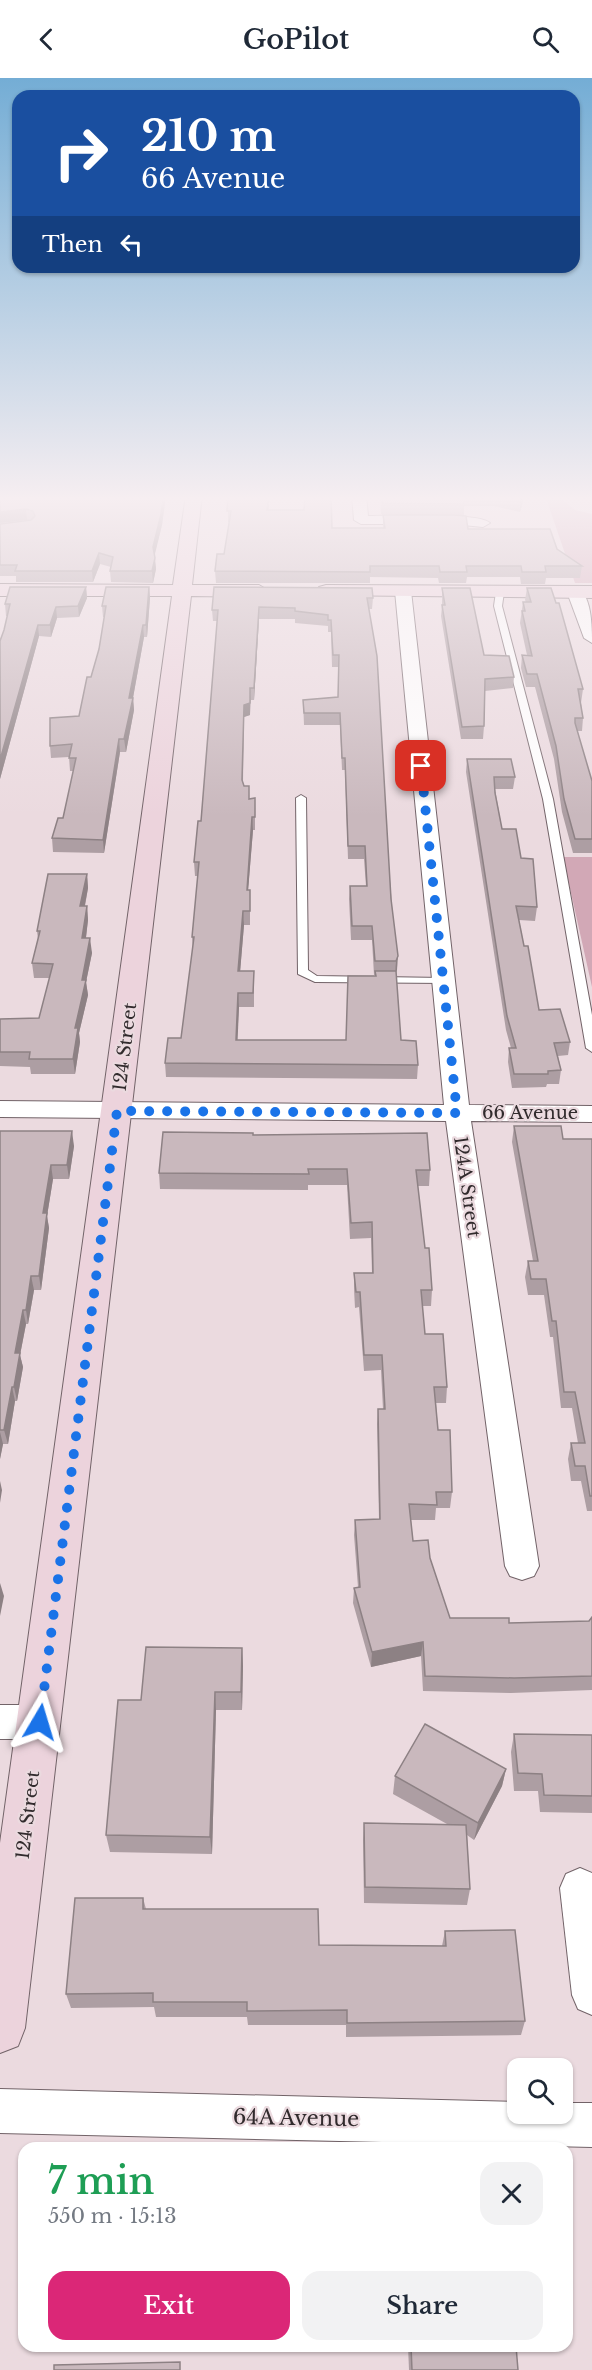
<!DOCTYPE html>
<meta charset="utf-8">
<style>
:root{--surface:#fff;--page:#f2f2f3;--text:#1f2937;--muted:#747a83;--accent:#db2777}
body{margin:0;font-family:"Libre Baskerville",serif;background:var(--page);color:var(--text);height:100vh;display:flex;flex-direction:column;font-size:22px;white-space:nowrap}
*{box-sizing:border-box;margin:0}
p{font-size:20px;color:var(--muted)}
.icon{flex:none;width:33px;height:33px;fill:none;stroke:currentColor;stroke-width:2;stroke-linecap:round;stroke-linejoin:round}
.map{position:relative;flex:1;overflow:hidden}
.side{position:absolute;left:18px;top:2064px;width:555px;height:210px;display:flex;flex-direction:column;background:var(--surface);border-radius:18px;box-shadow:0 2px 4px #0004}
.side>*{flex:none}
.top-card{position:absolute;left:12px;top:12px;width:568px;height:183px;border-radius:18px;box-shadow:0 2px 4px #0004;background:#1a4fa0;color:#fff;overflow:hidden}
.tools{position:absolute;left:507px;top:1980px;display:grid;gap:12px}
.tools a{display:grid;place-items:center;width:66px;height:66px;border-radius:12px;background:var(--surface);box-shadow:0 2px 4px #0004;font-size:30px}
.pin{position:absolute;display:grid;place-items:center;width:51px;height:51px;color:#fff;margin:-26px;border-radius:12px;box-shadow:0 3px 9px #0006}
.me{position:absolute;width:66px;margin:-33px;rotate:7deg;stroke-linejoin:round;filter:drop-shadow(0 0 4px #0008)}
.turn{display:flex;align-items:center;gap:21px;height:126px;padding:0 30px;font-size:27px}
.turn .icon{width:78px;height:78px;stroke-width:2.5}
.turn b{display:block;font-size:42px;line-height:51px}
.then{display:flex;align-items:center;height:57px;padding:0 30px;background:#0003;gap:12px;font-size:22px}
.round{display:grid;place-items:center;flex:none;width:63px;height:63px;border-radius:18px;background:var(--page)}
.overview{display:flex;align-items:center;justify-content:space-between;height:102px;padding:0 30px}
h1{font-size:36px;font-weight:600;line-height:45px;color:#1e9e55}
.primary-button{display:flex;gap:12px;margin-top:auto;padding:12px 30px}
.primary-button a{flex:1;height:69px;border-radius:18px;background:var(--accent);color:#fff;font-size:24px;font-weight:600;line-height:69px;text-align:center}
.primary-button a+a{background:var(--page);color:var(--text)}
header{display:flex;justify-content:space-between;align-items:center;height:78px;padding:0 30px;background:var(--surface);font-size:27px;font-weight:600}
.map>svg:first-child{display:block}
</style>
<header><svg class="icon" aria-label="back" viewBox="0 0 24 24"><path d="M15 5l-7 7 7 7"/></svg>GoPilot<svg class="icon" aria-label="search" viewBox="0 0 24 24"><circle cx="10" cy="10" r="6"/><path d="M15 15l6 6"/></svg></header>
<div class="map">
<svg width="592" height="2292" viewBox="0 0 592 2292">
<rect width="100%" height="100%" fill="#ebdadf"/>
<g fill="#d2a8b6">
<polygon points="545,417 557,417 575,432 592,436 592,505 575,505"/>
<polygon points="563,779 592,779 592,909"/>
</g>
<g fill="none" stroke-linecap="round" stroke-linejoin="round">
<defs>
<g id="lane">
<polygon points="500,512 504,514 502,528 553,721 592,937 592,974 586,970 543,721 494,528 496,514"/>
<polygon points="301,717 306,720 308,892 317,898 443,900 447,901 447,905 315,904 298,896 296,720"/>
</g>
<g id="street">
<path d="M352,417H366L368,438C388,438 479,434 490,445L483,449L453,446H361L354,442Z"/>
<polygon points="403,508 411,513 469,1027 592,1028 592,1044 471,1043 539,1488 534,1498 522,1502 510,1498 505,1488 446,1043 0,1039 0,1023 444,1027 395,513"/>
<path d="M575,509C592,514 592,550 592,565L584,560L567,514Z"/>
<polygon points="0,1627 40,1627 53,1632 58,1644 53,1656 40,1661 0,1661"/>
<polygon points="580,1790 592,1795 592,1937 578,1931 572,1917 560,1810 566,1796"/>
<polygon points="0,2011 518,2024 518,2036 562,2036 562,2025 592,2025 592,2069 0,2055"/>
</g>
<g id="secondary">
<polygon points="186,417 202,417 192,507 259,507 269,513 259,519 191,518 25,1950 18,1968 0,1975 0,1765 172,518 0,518 0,506 173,507"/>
<polygon points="326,507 592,508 592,520 319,517 316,513 319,509"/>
</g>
</defs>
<use href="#lane" stroke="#726368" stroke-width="2"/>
<use href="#street" stroke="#726368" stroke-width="2"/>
<use href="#secondary" stroke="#726368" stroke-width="2"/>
<use href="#lane" fill="#fff" fill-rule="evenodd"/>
<use href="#street" fill="#fff" fill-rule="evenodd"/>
<use href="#secondary" fill="#ecd3dc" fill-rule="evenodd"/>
</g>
<g fill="#ad9ea3" fill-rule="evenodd">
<polygon points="0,417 166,417 162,447 154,477 156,491 153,505 111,504 110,493 111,489 100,486 93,504 16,504 16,498 0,498 0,446 30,443 27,442 0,445"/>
<polygon points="228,417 270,417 268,432 332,450 383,450 383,437 468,451 557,471 582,488 580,500 546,500 545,506 521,506 520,499 467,499 466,505 439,505 438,500 370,499 370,505 216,505 215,493 224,476 229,444 228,444"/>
<polygon points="380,417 525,417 520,434 494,428 464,428 464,437 381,436"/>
<polygon points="86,509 87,520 79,539 57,540 51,559 39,558 0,701 0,563 4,552 8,538 6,538 5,526"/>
<polygon points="149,509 150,520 147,559 144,559 133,620 134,632 126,674 120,674 104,775 53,774 52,760 63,740 74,693 70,693 69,679 51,680 50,668 79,638 99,571 104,539 103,539 102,528"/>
<polygon points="442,510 484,577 514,599 513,610 485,613 484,648 483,661 461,661 441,538 442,527"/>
<polygon points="527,510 583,611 581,625 583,640 582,653 577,653 592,703 592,775 573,775 562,734 554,681 535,609 526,609 521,590 522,577 527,577 520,545 523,524 526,524 525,522"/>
<path d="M373,520L372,531H369L397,892L396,893L401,962L418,987L417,1001L166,999L165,985L181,960L193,871L192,859L198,798H195L194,784L201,743L217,543H213L212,532ZM259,541H295V545L328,548V554H331L332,589H339L338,619L303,622L304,647H340L342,692H345L348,781H364L366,808H350L349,821L351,862H372L374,897H375V898L346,962H237L239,929H254V907L240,893L244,847H250V812H248L253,752H255V720L249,721L243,704L244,639L250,637L251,622H254Z"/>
<polygon points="467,681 515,699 513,711 495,711 502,751 521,780 537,829 535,843 519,842 524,868 539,932 570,964 568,977 558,978 561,992 559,1006 547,1006 546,1009 512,1010 508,984 509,970 511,970 506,952 466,694"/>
<polygon points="87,796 88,810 85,828 87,828 88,842 86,860 92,875 86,904 88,917 79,955 80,964 75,996 31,996 30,989 0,988 0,941 39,940 50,900 34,900 32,885 38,861 37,853"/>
<polygon points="514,1048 563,1061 592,1061 592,1433 587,1433 581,1403 571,1403 568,1381 571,1365 578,1365 572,1330 561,1330 553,1259 550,1259 544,1217 528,1217 525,1199 528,1183 533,1183 512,1064"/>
<polygon points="0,1053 74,1068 69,1101 53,1101 47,1138 49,1150 41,1212 34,1212 28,1246 26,1246 20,1277 23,1289 17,1323 15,1323 8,1366 3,1366 0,1381"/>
<polygon points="253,1057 430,1092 429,1108 418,1108 425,1170 432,1212 431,1228 422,1228 425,1256 447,1309 446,1325 436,1325 438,1352 452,1414 450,1430 436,1430 435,1442 411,1442 413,1463 430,1480 450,1540 509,1545 589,1543 592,1539 592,1612 511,1615 423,1613 421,1578 371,1589 353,1525 354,1510 358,1509 354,1457 355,1442 379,1441 377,1346 378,1331 383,1331 381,1292 364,1293 359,1229 355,1230 354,1211 354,1195 372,1195 371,1160 350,1161 347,1107 308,1107 308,1112 160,1111 159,1095"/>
<polygon points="242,1570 243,1588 242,1632 216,1632 212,1776 110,1774 106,1757 141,1622"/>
<polygon points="514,1656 592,1657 592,1735 540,1734 538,1713 514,1713 511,1674"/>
<polygon points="506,1691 502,1708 474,1762 467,1757 470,1811 467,1827 364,1825 363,1762 364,1745 447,1746 393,1716 395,1698"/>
<polygon points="143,1820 146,1831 319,1867 442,1868 445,1853 525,1943 521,1957 346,1959 346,1947 248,1947 247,1939 156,1939 154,1929 71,1930 66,1916"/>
<polygon points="408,2268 516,2268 518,2292 409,2292"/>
</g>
<g fill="#8d8184">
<polygon points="164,417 166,417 162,447 154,480 153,469"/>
<polygon points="269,417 270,417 267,444 267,432"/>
<polygon points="523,417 525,417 520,434 521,424"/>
<polygon points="26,431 27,442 0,445 0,434"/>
<polygon points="99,475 100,486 93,504 92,493"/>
<polygon points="155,480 156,491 153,505 152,493"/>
<polygon points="86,509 87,520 79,539 78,528"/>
<polygon points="149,509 150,520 147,559 146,547"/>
<polygon points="56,529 57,540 51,559 50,547"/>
<polygon points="259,529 259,541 254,622 254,610"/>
<polygon points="38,547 39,558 0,701 0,682"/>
<polygon points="143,547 144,559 132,625 133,620 134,632 126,674 124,661 129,620"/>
<polygon points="250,610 250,637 244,639 242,715 244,627"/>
<polygon points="119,661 120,674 104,775 103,762"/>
<polygon points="252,739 253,752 247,826 247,812"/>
<polygon points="87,796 88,810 82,842 80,828"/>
<polygon points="87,828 88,842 84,875 82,860"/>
<polygon points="243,833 244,847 239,907 238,893"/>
<polygon points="90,860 92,875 86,904 88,917 79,955 80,964 75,996 73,981 75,950 82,902"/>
<polygon points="398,878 397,892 395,897 396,883"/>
<polygon points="238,915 239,929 237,976 236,962"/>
<polygon points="72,1053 74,1068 69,1101 67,1087"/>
<polygon points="51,1087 53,1101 47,1138 49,1150 41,1212 39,1198 43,1135"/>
<polygon points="31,1198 34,1212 28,1246 26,1232"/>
<polygon points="23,1232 26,1246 20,1277 23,1289 17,1323 14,1309 15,1275"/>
<polygon points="12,1309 15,1323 8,1366 4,1352"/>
<polygon points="0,1354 3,1366 0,1381"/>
<polygon points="0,1403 2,1412 0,1425"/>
<polygon points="0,1505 4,1518 0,1538"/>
<polygon points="423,1564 421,1578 371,1589 372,1574"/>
<polygon points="242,1570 243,1588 242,1632 241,1614"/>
<polygon points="215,1614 216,1632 212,1776 210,1759"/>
<polygon points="506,1691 502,1708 474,1762 478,1745"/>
</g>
<g fill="#c9b8bd" stroke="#8d8184" stroke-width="1.5">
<polygon points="0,417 164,417 161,436 153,469 155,480 152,493 110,493 113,479 99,475 92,493 15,493 17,487 0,487 0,446 31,442 35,438 33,433 26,431 0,434"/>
<polygon points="228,417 269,417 267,432 304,432 305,417 331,417 332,450 385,450 383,437 454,437 466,438 468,451 550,451 557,471 582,488 545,488 546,494 522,494 521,488 466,488 467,494 440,494 439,488 370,488 370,494 215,493 217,476 224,476 231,433 227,433"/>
<polygon points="381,417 523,417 521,424 495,418 463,417 464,426 382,425"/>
<polygon points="10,509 86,509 78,528 56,529 50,547 38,547 0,682 0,563 4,552 10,526 5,526"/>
<polygon points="106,509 149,509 146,547 143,547 129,620 133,620 124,661 119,661 103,762 52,760 58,740 63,740 76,680 69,680 72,666 50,668 50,640 79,638 87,599 91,599 99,571 106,528 102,528"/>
<polygon points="214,509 372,510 373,520 367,520 377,578 391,821 398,878 396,883 375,883 372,848 352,848 350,808 367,808 365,768 348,768 345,680 342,680 340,635 304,635 303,622 338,619 339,577 333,577 331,542 328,542 328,537 295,533 295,530 259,529 254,610 250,610 250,625 244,627 242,702 244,708 249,708 249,721 255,720 255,739 252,739 247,812 250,812 250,833 243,833 238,893 254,893 253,915 238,915 236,962 346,962 348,898 376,898 375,893 396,893 401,962 416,963 418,987 165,985 168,960 181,960 194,859 192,859 199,784 194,784 198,743 201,743 218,532 212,532"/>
<polygon points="442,510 470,510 484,577 509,578 514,599 485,601 484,648 462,649 442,527 445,527"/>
<polygon points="527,510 551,510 556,525 559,525 583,611 578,611 583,640 575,640 575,645 592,703 592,761 575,761 564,721 556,668 537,596 527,596 522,577 532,578 522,533 525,533 523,524 531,524"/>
<polygon points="467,681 511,681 515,699 494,699 495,715 502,751 516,751 521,780 533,781 537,829 516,828 524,868 528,868 539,932 560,931 570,964 554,965 561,992 548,993 548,996 514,996 509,970 516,970 507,938"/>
<polygon points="48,796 87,796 80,828 87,828 82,860 90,860 82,902 86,902 75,950 78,950 73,981 29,981 30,974 0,974 0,941 39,940 53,886 32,885 40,853 37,853"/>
<polygon points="514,1048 561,1048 563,1061 592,1061 592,1418 590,1418 585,1388 575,1388 571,1365 585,1365 575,1314 564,1314 556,1243 552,1243 546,1201 531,1201 528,1183 538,1183"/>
<polygon points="0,1053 72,1053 67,1087 51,1087 43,1135 47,1135 39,1198 31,1198 26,1232 23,1232 15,1275 20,1275 14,1309 12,1309 4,1352 0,1352"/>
<polygon points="163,1054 253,1055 253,1057 427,1055 430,1092 416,1092 425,1170 429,1170 432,1212 421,1212 425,1256 443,1256 447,1309 434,1309 438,1352 450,1352 452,1414 436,1414 437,1427 409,1426 413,1463 428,1462 430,1480 450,1540 509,1540 509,1545 589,1543 592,1539 592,1598 514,1600 425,1598 423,1564 372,1574 354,1510 360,1509 355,1442 380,1441 378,1331 385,1331 382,1277 364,1277 360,1214 356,1214 354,1195 373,1195 372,1144 351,1145 347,1091 308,1091 309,1096 159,1095"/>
<polygon points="146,1569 242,1570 241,1614 215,1614 210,1759 106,1757 118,1622 141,1622"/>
<polygon points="425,1646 506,1691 478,1745 395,1698"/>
<polygon points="514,1656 592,1657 592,1718 544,1717 542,1696 518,1695"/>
<polygon points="364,1745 466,1747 470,1811 365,1809"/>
<polygon points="75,1820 143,1820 143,1831 318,1831 319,1867 446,1868 445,1853 515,1852 525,1943 347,1945 347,1932 247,1933 247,1924 153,1924 153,1915 66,1916"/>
<polygon points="411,2268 516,2268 518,2292 412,2292"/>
<polygon points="180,2284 180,2292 54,2292 54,2287"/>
</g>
<linearGradient id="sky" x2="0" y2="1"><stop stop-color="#74add5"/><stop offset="0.57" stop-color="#f6eef1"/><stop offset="1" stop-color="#f6eef1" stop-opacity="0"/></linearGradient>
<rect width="592" height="738" fill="url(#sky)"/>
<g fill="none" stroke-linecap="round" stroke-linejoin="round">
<polyline stroke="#1a73e8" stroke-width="10" stroke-dasharray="0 18" points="40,1644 117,1033 457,1035 421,688"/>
</g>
<g text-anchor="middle" stroke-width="4.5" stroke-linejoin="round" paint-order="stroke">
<g font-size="18" fill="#312b2d" stroke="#ebdadf">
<text transform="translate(125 969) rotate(-83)" y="6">124 Street</text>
<text x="530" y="1041">66 Avenue</text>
<text transform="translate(467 1109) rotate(82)" y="6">124A Street</text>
<text transform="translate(28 1737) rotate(-83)" y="6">124 Street</text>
</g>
<g font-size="21" fill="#312b2d" stroke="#ebdadf">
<text transform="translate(296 2040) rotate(1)" y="7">64A Avenue</text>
</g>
</g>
</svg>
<div class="tools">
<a><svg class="icon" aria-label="search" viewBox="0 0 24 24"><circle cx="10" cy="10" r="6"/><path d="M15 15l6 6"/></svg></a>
</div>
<div class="pin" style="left:421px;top:688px;background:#d93025"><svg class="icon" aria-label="arrive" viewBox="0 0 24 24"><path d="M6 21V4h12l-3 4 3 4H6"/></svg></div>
<svg class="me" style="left:40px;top:1644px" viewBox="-20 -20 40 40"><path d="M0-17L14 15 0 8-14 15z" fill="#1a73e8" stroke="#fff" stroke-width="4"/></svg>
<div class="top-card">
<div class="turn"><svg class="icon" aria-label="right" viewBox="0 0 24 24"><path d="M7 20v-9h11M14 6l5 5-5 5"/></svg><div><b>210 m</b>66 Avenue</div></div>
<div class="then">Then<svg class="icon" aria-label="left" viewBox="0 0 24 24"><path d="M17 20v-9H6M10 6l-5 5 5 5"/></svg></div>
</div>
<section class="side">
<div class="overview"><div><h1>7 min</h1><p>550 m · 15:13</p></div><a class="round"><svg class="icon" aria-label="close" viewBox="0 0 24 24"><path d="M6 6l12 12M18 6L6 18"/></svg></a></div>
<div class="primary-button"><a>Exit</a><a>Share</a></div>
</section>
</div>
